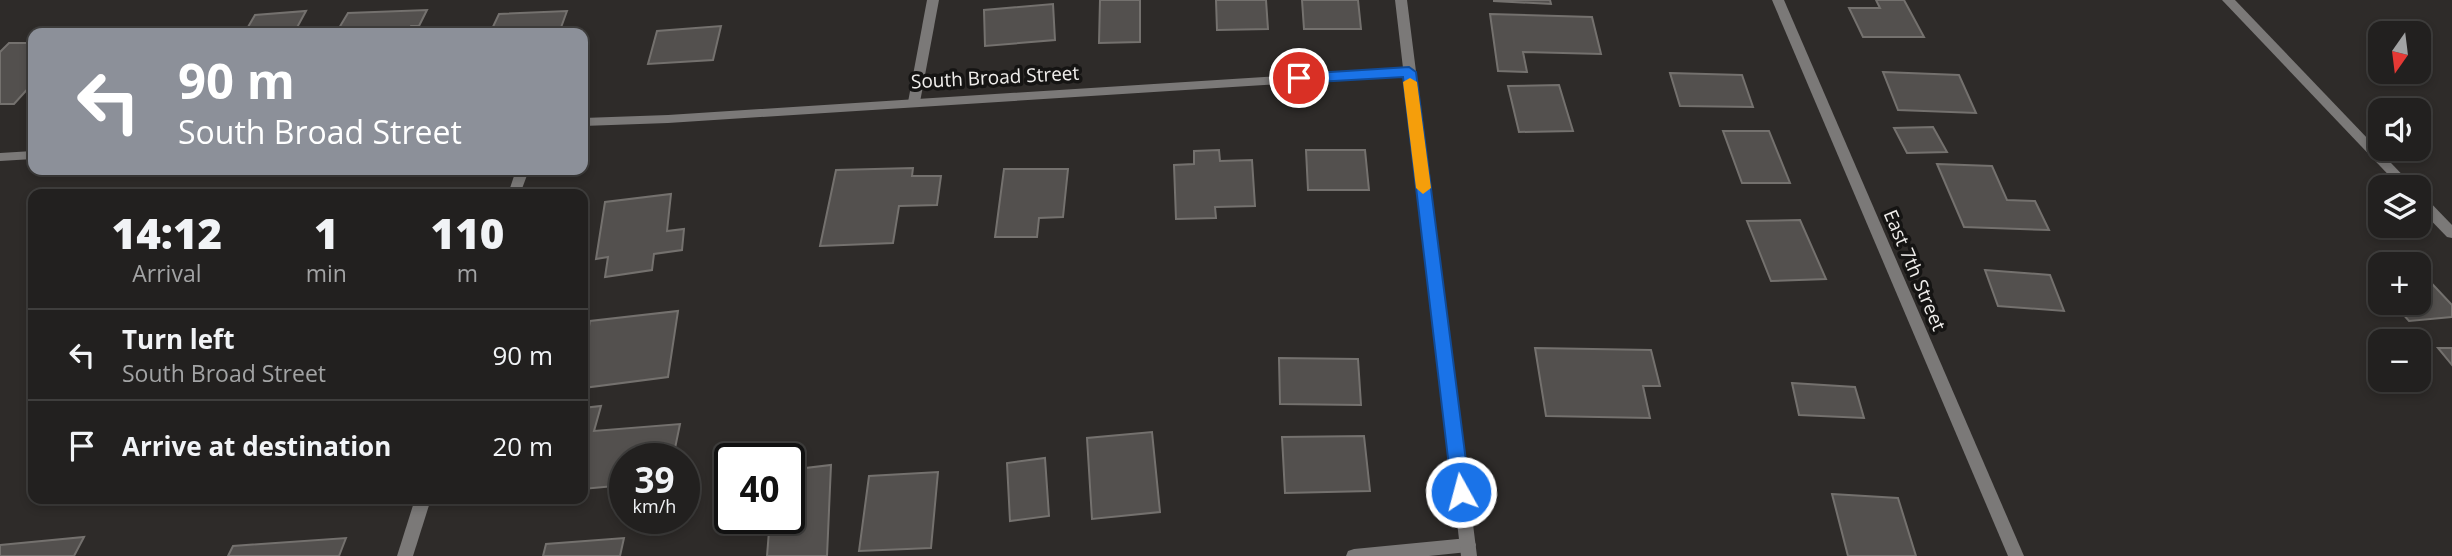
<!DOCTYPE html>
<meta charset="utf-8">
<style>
:root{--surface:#22201f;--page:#2e2d2c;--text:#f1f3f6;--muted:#a2a3a4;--line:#3f3e3d}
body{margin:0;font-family:"Open Sans",sans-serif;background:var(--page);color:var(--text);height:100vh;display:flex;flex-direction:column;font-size:26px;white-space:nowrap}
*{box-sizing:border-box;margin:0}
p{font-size:23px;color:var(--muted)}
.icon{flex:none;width:38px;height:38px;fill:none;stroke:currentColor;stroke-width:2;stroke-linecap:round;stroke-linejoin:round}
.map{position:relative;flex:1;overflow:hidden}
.drawer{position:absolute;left:28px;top:189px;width:560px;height:315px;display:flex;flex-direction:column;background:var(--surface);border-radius:14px;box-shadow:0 4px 10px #0003,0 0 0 2px var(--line)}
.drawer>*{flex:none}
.top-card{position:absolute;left:28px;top:28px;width:560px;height:147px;border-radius:14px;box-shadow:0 4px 10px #0003,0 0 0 2px var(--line);background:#8c9099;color:#fff;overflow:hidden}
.needle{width:46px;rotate:194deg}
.buttons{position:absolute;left:2368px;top:21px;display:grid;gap:14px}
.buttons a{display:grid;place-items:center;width:63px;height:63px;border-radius:14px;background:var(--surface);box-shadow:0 4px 10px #0003,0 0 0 2px var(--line);font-size:35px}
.speed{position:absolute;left:609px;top:443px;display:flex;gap:14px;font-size:35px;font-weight:700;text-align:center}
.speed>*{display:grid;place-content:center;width:91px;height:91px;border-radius:50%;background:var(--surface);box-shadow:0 4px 10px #0003,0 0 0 2px var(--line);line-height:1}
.speed small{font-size:18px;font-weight:400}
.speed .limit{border:4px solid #111;border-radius:10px;background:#fff;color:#111}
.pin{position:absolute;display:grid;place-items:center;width:60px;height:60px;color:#fff;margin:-30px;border:4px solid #fff;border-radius:50%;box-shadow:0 2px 7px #0007}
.me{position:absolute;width:77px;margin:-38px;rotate:353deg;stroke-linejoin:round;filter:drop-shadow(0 0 5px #0008)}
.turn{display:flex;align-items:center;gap:24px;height:147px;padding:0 35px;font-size:32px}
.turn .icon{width:91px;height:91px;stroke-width:2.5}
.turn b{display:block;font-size:49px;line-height:60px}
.eta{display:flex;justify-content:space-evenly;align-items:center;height:119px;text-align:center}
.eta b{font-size:42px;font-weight:800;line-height:49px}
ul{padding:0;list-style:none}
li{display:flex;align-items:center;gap:21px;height:91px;padding:0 35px;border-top:2px solid var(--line)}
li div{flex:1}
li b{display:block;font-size:26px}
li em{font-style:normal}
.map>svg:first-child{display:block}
</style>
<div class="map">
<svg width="2452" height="556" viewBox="0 0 2452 556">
<rect width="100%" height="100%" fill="#2e2b29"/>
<g fill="#53504e" stroke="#74716e" stroke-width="2">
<polygon points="1100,0 1140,0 1140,42 1099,43"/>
<polygon points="1216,0 1266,0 1268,29 1217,30"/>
<polygon points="1302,0 1358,0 1361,29 1304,29"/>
<polygon points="1494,0 1550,0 1551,4 1494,1"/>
<polygon points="1876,0 1904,0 1924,37 1863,37 1849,8 1880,8"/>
<polygon points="1053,4 1055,40 985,46 984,10"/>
<polygon points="427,10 419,26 411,26 407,33 336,33 348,13"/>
<polygon points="306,11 294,33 225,33 227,29 248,27 255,15"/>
<polygon points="567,11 559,33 490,33 499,14"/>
<polygon points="1490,14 1592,17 1601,54 1523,52 1527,72 1498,71"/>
<polygon points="721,26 713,60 648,64 657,31"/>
<polygon points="9,43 33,43 33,83 14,104 0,104 0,52"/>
<polygon points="1883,72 1959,75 1976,113 1898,110"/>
<polygon points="1670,73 1742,75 1753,107 1680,106"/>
<polygon points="1559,85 1573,131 1519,132 1508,86"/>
<polygon points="1933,127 1947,152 1907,153 1894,128"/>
<polygon points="1723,131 1769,131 1790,183 1742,183"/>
<polygon points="1219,150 1220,161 1252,160 1255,206 1215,207 1216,218 1176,219 1174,165 1194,164 1194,151"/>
<polygon points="1306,150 1365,150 1369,190 1308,190"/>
<polygon points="1937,164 1992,166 2007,200 2035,201 2049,230 1964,227"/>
<polygon points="913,168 912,176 941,176 937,205 899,206 893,243 820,246 836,170"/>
<polygon points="1004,169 1068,169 1063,217 1039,218 1037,237 995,237"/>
<polygon points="671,194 667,231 684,229 682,250 654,254 652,270 605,277 608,257 596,259 605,202"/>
<polygon points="1800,220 1826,279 1771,281 1747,221"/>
<polygon points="1985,270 2050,275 2064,311 1998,306"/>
<polygon points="2418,272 2421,272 2452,305 2452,317 2409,321 2393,303 2418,303"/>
<polygon points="678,311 668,377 583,388 583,359 590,321"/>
<polygon points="1535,348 1651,350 1660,386 1643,386 1650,418 1546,416"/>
<polygon points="2438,348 2452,348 2452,365"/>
<polygon points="1279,358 1358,359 1361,405 1280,404"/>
<polygon points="1792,383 1855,387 1864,418 1799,415"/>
<polygon points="601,406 594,431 680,424 673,458 625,458 625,485 583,489 583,408"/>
<polygon points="1152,432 1160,512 1092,519 1087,438"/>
<polygon points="1364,436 1370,491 1285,493 1282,437"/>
<polygon points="1045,458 1049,516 1010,521 1007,463"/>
<polygon points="831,465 827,556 767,556 770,518 789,518 789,470"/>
<polygon points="938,472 931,548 859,551 869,476"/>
<polygon points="1832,494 1898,498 1916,556 1848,556"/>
<polygon points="84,537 74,556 0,556 0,545"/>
<polygon points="346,538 339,556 228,556 233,546"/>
<polygon points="624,538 620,556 543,556 546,544"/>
</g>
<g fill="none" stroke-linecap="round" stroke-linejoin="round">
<g fill="#7b7978" fill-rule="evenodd">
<polygon points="927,0 939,0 920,102 914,106 908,102"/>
<polygon points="1772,0 1784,0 2024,556 2008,556"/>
<polygon points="2222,0 2235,0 2414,187 2400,187"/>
<polygon points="516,170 529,170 520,194 508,194"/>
<polygon points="2418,193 2423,195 2452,225 2452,238 2447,237 2418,207"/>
<polygon points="415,499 431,499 413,556 397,556"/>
<polygon points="1468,538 1474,540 1476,545 1474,550 1468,552 1429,556 1346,556 1348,551 1354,549"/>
</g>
<g fill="#7b7978" fill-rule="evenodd">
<polygon points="1395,0 1407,0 1477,556 1461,556 1404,76 668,123 583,126 583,118 668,115 1403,68"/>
<polygon points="33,151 33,159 0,161 0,153"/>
</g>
</g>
<polygon fill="#1a73e8" stroke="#114b97" stroke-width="2" points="1409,67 1416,72 1470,492 1468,497 1461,500 1455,497 1452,492 1403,77 1299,83 1292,78 1299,74"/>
<polygon fill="#f59e0b" points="1410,78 1417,82 1431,188 1423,194 1416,188 1403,82"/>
<g text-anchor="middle" stroke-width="7" stroke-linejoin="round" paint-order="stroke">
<g font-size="19" fill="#f0eeec" stroke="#151413">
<text transform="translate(995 77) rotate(-3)" y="7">South Broad Street</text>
<text transform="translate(1915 270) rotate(67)" y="7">East 7th Street</text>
</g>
</g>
</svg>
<div class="buttons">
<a><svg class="needle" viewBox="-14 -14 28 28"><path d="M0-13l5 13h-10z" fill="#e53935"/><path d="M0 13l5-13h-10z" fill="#a2a3a4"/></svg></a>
<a><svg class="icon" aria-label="sound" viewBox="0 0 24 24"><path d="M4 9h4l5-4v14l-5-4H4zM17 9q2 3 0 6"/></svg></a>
<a><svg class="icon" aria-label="layers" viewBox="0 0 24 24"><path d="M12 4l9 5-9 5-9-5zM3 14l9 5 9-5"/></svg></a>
<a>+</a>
<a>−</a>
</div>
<div class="speed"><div>39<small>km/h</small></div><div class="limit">40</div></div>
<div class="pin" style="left:1299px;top:78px;background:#d93025"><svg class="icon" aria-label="arrive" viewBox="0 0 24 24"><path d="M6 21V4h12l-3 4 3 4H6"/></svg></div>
<svg class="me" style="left:1461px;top:492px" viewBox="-20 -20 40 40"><circle r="17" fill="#1a73e8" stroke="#fff" stroke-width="3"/><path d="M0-11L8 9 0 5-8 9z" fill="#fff"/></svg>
<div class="top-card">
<div class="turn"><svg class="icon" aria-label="left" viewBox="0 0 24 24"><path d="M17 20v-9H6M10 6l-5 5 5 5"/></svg><div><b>90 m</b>South Broad Street</div></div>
</div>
<section class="drawer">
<div class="eta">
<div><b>14:12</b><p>Arrival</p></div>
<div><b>1</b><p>min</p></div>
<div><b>110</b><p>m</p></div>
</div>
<ul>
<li><svg class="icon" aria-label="left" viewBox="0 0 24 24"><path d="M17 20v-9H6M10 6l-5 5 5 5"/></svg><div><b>Turn left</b><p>South Broad Street</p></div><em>90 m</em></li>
<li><svg class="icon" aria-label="arrive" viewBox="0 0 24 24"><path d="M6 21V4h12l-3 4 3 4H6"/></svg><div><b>Arrive at destination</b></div><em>20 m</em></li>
</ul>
</section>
</div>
